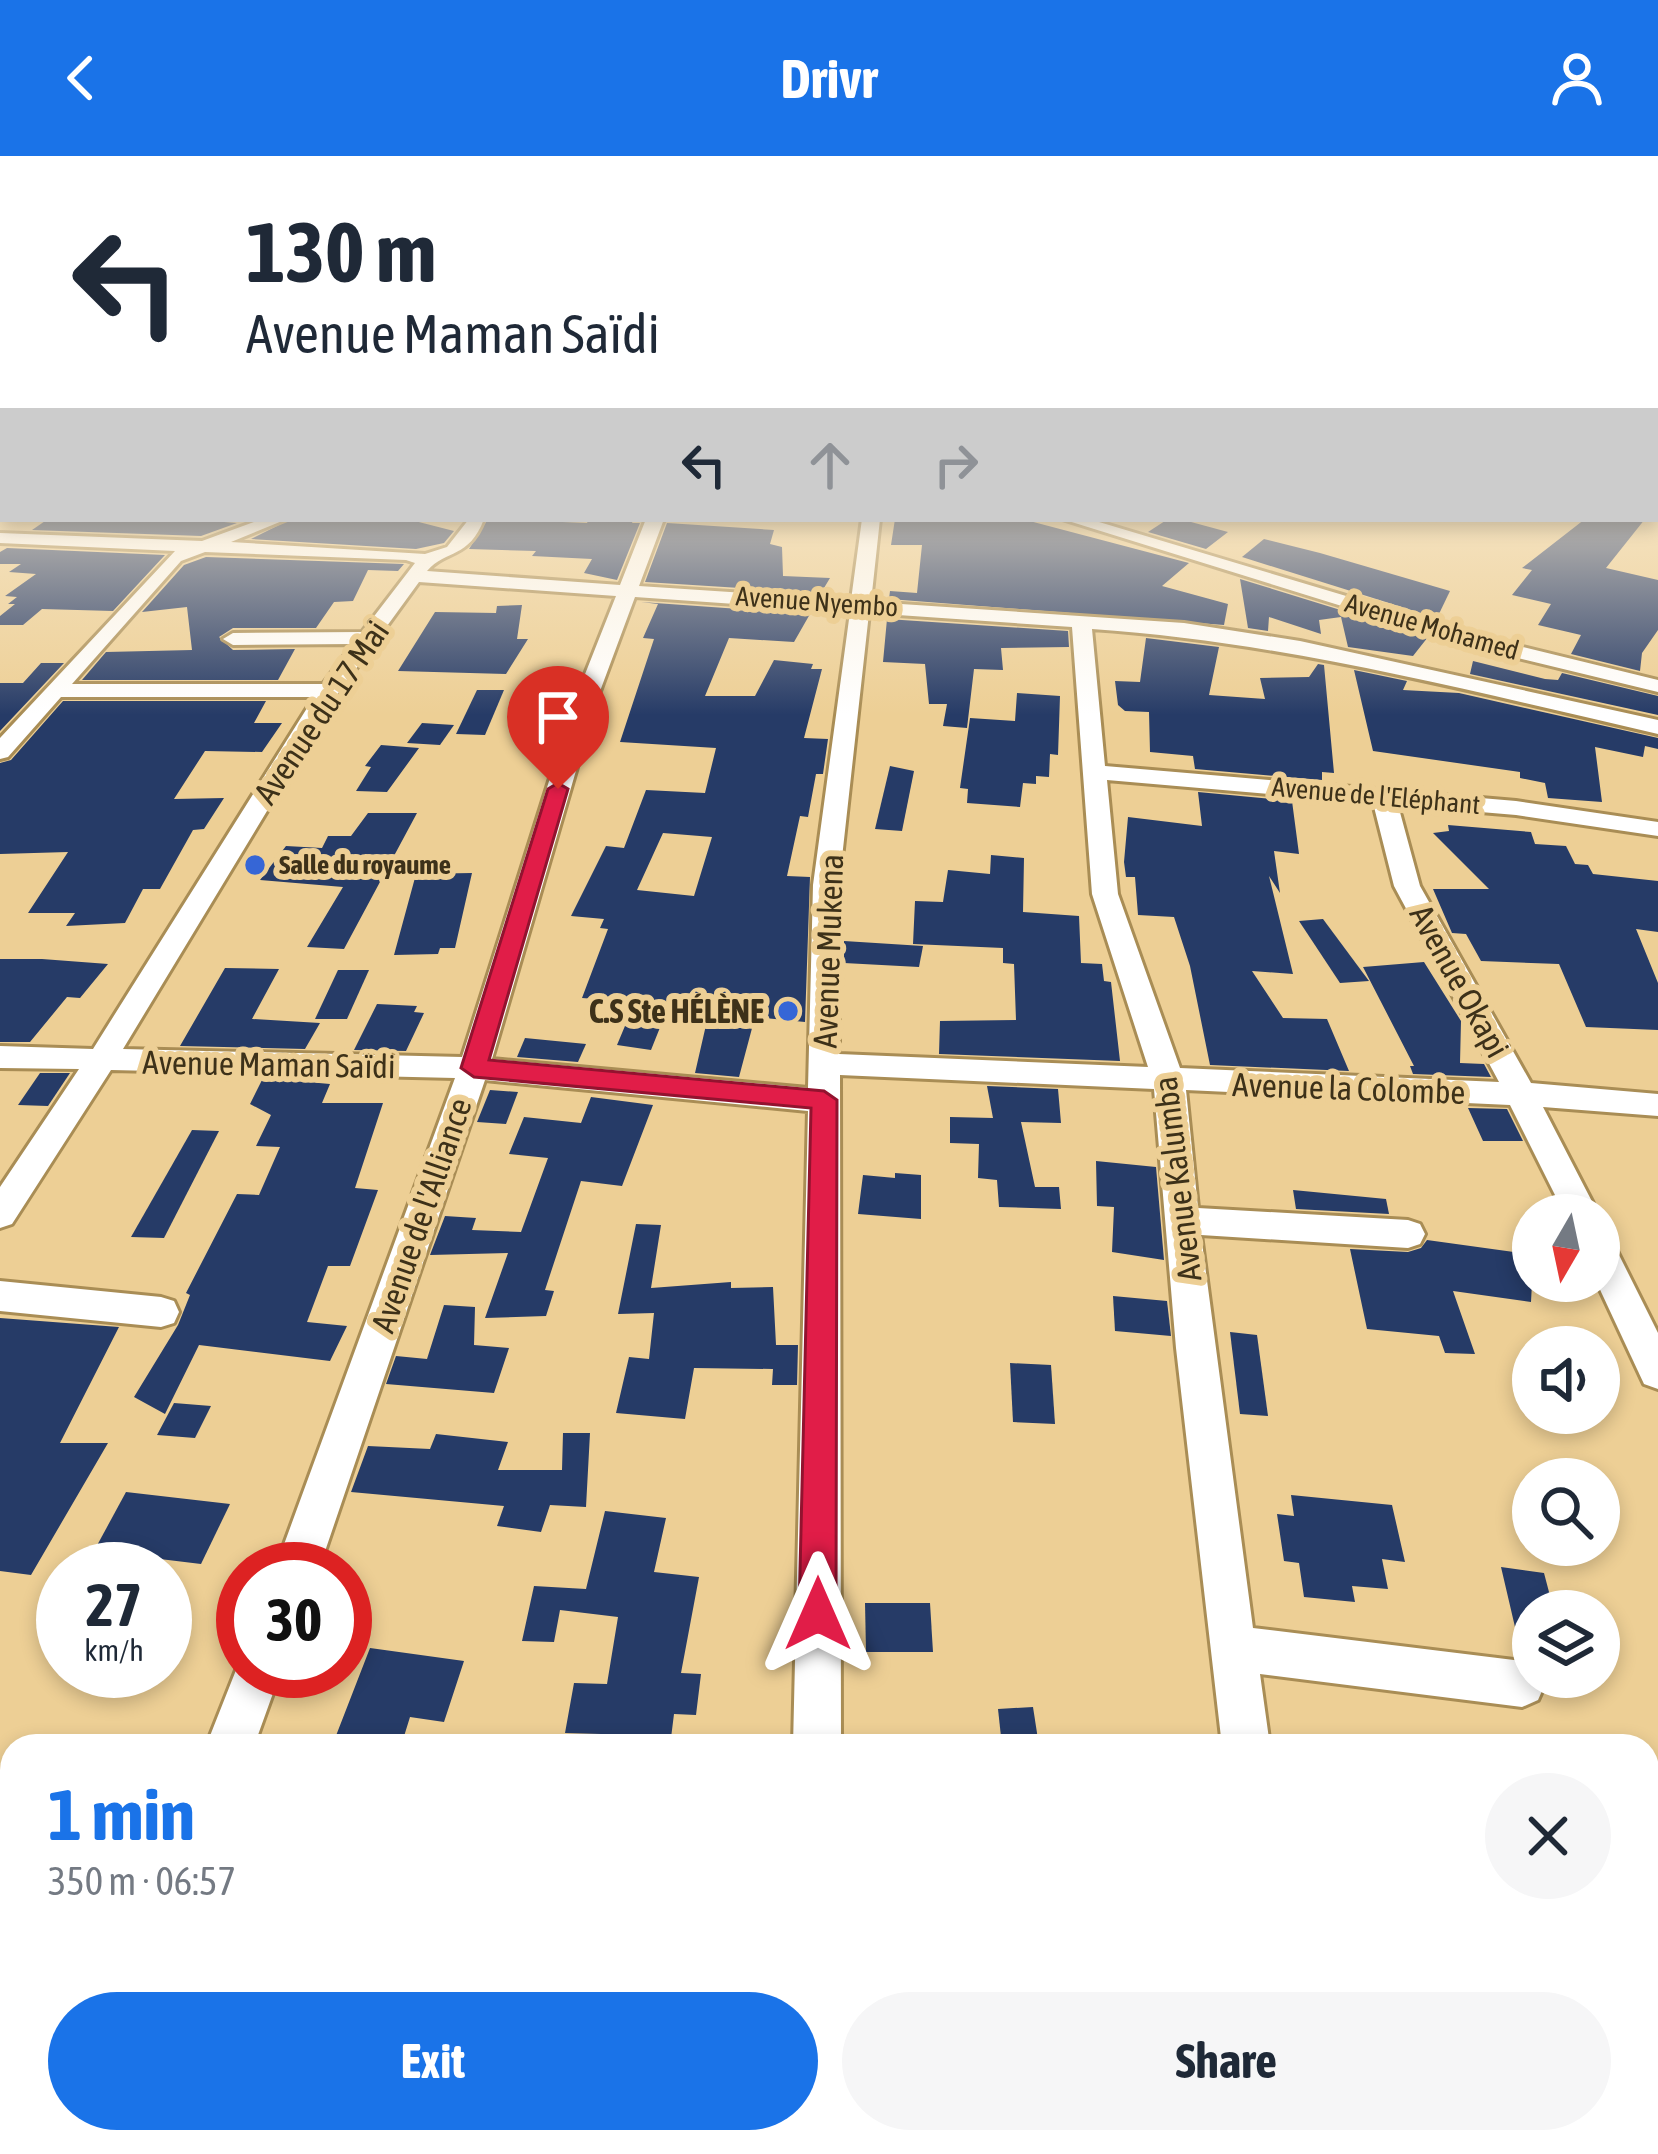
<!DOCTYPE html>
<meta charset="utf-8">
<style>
:root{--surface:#fff;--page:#f6f6f7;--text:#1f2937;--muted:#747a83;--accent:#1a73e8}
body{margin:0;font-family:"Asap Condensed",sans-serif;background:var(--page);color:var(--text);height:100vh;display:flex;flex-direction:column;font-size:45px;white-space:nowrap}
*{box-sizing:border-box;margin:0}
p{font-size:39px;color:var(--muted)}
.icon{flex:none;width:66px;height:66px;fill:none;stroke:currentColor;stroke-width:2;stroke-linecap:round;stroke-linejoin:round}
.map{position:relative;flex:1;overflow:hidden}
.drawer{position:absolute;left:0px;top:1578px;width:1659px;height:420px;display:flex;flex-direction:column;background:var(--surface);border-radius:36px 36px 0 0;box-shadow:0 6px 18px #0003}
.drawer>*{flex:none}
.hud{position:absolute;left:0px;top:0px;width:1659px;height:366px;box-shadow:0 6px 18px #0003;background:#fff;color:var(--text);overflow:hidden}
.needle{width:78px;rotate:189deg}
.buttons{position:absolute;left:1512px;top:1038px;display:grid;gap:24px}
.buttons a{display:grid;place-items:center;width:108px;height:108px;border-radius:50%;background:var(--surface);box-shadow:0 6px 18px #0003;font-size:60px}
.speed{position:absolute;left:36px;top:1386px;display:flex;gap:24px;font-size:60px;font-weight:700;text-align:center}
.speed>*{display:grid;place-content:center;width:156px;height:156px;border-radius:50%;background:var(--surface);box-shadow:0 6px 18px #0003;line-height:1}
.speed small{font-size:30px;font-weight:400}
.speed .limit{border:18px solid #d22;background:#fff;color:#111}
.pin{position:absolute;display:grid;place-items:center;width:102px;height:102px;color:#fff;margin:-123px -51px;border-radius:50% 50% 50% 0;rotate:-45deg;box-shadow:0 0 12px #0007}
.pin .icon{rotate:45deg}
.me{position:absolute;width:132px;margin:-66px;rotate:0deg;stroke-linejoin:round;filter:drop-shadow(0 0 9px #0008)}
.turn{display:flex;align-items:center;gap:42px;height:252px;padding:0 48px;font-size:54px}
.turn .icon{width:156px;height:156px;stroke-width:2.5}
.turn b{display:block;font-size:84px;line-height:102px}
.lanes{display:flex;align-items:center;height:114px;padding:0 48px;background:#0003;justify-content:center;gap:60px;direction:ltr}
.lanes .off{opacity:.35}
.round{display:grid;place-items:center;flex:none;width:126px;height:126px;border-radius:63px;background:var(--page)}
.overview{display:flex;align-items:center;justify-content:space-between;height:204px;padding:0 48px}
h1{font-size:72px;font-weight:700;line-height:90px;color:var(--accent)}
.cta{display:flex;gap:24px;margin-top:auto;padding:24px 48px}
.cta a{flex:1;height:138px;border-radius:72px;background:var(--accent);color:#fff;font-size:48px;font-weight:700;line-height:138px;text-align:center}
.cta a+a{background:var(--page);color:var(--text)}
header{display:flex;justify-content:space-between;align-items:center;height:156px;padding:0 48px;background:var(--accent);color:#fff;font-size:54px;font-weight:700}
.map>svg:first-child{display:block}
</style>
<header><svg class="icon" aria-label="back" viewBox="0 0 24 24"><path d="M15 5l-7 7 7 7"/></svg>Drivr<svg class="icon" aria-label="person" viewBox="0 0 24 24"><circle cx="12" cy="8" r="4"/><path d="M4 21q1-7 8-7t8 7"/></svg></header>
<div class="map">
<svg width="1658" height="1998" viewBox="0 0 1658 1998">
<rect width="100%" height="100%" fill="#edcf95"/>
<g fill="#263b67" fill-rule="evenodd">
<polygon points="48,363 186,363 237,367 201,380 32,374"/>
<polygon points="291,363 407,363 454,375 444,387 416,393 251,383"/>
<polygon points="488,363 587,367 589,363 634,363 632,367 640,367 617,424 584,417 592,403 532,400 536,395 469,393"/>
<polygon points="895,363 1022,363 1189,407 1162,430 1228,448 1224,469 889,443 890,435 917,437 922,389 891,389"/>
<polygon points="1168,363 1180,363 1228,376 1206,393 1148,376"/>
<polygon points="1585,363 1645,363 1606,412 1658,424 1658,474 1642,497 1640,515 1571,498 1581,479 1538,469 1551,448 1512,439 1532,414 1522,412"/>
<polygon points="667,367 774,374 770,388 782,391 783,420 830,422 821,437 645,426"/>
<polygon points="1264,383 1320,397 1450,435 1437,462 1242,401"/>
<polygon points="7,392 165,399 113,455 42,453 23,469 0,469 0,460 15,448 8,448 17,441 5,440 36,418 9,416 21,408 0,408 0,396"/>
<polygon points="206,401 404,408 398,415 368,414 353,445 334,446 316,472 233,472 219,481 233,494 295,493 278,524 82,524 106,496 192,494 187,451 142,456 184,409"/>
<polygon points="1240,423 1428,481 1413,500 1348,491 1341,461 1319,464 1321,478 1269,461 1268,475 1248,472"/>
<path d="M641,446L810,458L794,486L729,482L705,540H755L774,504L813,508L811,513H822L804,582L828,583L823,618H816L808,661L800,660L787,720L810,721L805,866L755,861L739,921L695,917L706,869L663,864L651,894L617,889L635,846L582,842L608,773L600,772L604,763L571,760L606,690L624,692L646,634L705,637L716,592L620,586L654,483L643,482L658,448ZM663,677L712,681L694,740L637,734Z"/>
<polygon points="522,449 517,483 528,483 506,518 398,515 435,456 496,457 497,450"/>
<polygon points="887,463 1068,475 1069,491 1001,492 1003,514 974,513 967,572 943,570 947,548 929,548 925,508 883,506"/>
<polygon points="1146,482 1219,491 1209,539 1265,543 1260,522 1309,521 1318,508 1324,509 1334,617 1322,616 1322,624 1195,613 1193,600 1150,596 1149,556 1125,555 1118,549 1115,525 1140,526"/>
<polygon points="1473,505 1545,523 1558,524 1562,517 1658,540 1658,559 1470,518"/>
<polygon points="41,507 64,507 0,575 0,527 23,527"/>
<polygon points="1354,514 1407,525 1403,534 1459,537 1658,582 1658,593 1645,590 1643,601 1595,591 1602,646 1548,642 1545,627 1520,622 1520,616 1373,595"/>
<polygon points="477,534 504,534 485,579 456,578"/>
<polygon points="1017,537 1060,540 1058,599 1050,598 1049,621 1036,620 1036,628 1023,627 1020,651 967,647 968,633 960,632 970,562 1015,565"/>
<polygon points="63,545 266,545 254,567 282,567 262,596 205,595 174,643 224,642 204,673 193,674 160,733 143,733 125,767 66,770 75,757 28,757 68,696 0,698 0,607 11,604"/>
<polygon points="422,567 454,569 440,589 407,587"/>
<polygon points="381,589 419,592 387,636 356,635 371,611 365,610"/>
<polygon points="890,610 914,615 902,675 875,673"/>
<polygon points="1198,636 1292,645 1299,698 1274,695 1280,737 1269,720 1293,818 1252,815 1283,862 1327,863 1349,915 1210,909 1190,810 1174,761 1138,759 1135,721 1126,721 1124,706 1128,661 1202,670"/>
<polygon points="368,657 417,657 344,793 307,791 343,731 260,724 286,690 322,692 328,680 351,680"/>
<polygon points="1448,669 1531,676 1535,688 1566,690 1575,708 1588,709 1593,718 1658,725 1658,776 1636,773 1658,827 1658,874 1586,871 1559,808 1481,805 1466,778 1452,777 1433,733 1489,733 1433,677 1449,675"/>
<polygon points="991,699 1024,702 1023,756 1079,760 1081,807 1102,808 1104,825 1111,826 1120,905 939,898 940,865 1016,864 1014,808 1003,807 1003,792 913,788 915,745 943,746 948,714 990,718"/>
<polygon points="472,717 455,792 440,792 438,798 394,799 416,718"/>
<polygon points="1323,763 1369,825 1340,827 1299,765"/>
<polygon points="844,785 923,790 919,811 844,807"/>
<polygon points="0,803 42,803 108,808 80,842 67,841 30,886 0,886"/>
<polygon points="1424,806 1461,865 1460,907 1484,908 1491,921 1413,918 1410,910 1414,910 1363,811"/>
<polygon points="225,812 279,813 252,863 320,867 305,893 180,890"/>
<polygon points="338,814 369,814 347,863 315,863"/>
<polygon points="377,848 417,850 414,856 424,857 406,895 354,894"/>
<polygon points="525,882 586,888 578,906 517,901"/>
<polygon points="40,917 70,917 48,950 18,949"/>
<polygon points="263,922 330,928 322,947 383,947 355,1032 378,1034 350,1110 328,1110 307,1166 347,1170 330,1205 199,1189 165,1258 134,1241 178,1169 190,1139 186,1137 237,1038 259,1039 280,991 256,990 271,959 250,948"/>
<polygon points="987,930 1058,933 1061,967 1021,966 1035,1031 1059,1031 1061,1053 999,1051 997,1024 978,1022 979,988 950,987 950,961 993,962"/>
<polygon points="490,934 518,936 506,968 477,966"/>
<polygon points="591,941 653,949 622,1030 581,1025 545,1134 554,1135 546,1160 485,1162 508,1097 430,1099 445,1060 476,1062 472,1074 521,1076 548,1002 509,998 524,961 581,967"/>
<polygon points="1468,952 1507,953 1523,985 1483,985"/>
<polygon points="192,974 219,975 164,1082 131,1081"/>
<polygon points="1096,1005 1156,1011 1164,1104 1112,1096 1114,1051 1097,1050"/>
<polygon points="895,1017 921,1019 921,1063 858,1058 863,1019 895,1022"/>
<polygon points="1293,1034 1386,1043 1389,1058 1296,1053"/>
<polygon points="636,1068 661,1069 651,1132 731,1126 731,1132 773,1131 776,1189 798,1189 797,1229 772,1229 773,1213 694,1212 685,1263 616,1257 629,1201 649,1203 654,1157 618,1158"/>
<polygon points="1427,1084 1521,1097 1524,1106 1533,1108 1531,1146 1453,1135 1475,1198 1445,1197 1439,1180 1367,1173 1350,1093 1408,1096 1421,1092"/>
<polygon points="1113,1140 1167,1145 1171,1180 1115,1175"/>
<polygon points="444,1149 475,1151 474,1189 509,1192 494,1237 386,1228 396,1200 427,1203"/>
<polygon points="0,1162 119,1171 60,1287 108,1287 31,1419 0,1415"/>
<polygon points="1230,1176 1257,1179 1268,1260 1240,1258"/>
<polygon points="1010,1207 1051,1209 1055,1268 1013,1266"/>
<polygon points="174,1247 211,1250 195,1282 157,1279"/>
<polygon points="563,1277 590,1277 586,1351 550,1349 541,1376 497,1370 504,1350 351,1336 368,1290 430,1293 436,1278 508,1286 498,1314 562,1314"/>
<polygon points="126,1336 230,1348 201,1408 94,1395"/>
<polygon points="1291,1339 1392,1349 1405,1406 1382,1403 1388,1433 1352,1430 1355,1446 1304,1441 1299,1407 1284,1405 1277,1358 1294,1360"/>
<polygon points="605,1355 666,1362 654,1416 699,1421 681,1517 701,1518 696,1559 674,1558 670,1590 600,1588 601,1578 565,1577 574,1527 607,1528 618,1461 560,1454 554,1486 522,1485 534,1430 586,1433"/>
<polygon points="1501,1411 1544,1417 1554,1455 1533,1455 1533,1505 1522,1501"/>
<polygon points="865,1447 930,1447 933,1496 866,1496"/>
<polygon points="370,1492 464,1505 444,1566 410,1561 401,1590 332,1590"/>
<polygon points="1033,1551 1039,1590 1002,1590 998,1553"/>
</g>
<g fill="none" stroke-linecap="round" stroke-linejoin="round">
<defs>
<g id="minor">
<polygon points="1656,295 1658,296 1658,306 1656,305"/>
<polygon points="3,346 3,357 0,358 0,347"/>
<path d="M262,363H287L231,386L425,398L447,391L469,363H484C469,403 446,393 427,415L620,429L646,363H664L639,430L851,444L862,363H880L871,446L1184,467L1300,485L1658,564V578C1470,535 1284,486 1092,473L1105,610L1516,645L1658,666V680L1516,659L1398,649L1420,730L1531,927L1658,938V960L1543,951L1599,1059H1565L1510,949L1186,934L1198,1052L1408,1064L1420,1068L1425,1078L1420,1088L1408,1092L1201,1079L1253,1472L1522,1505L1533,1510V1521H1542L1545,1528L1538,1544L1522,1551L1260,1518L1270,1590H1222L1176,1192L1154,933L840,919L841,1590H793L808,955L485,924L319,1413H275L455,922L111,914L12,1068L0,1072V1031L79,913L0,912V890L93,893L314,541H61L8,601L0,603V582L175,395L0,387V377L202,385ZM205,396L406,404L415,407L362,476L233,477L223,483L233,489L353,488L323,528H72L181,405ZM419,426L616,440L574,546L462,901L123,893L339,536ZM635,441L850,456L813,729L808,932L492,903L596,546ZM869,457L1072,471L1092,738L1148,911L839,898V729ZM1107,624L1373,647L1394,730L1499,926L1180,912L1118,738Z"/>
<polygon points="1062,363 1089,363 1490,483 1658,524 1658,536 1477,492"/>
<polygon points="1599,1081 1612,1085 1658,1177 1658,1233 1644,1228 1596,1125"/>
<polygon points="0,1125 161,1141 174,1145 179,1156 174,1167 161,1171 0,1155"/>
<polygon points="242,1499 243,1515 281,1515 254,1590 206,1590"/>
<polygon points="51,1986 109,1986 104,1998 46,1998"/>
<rect x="787" y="1986" width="58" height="12"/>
<polygon points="1278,1986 1336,1986 1338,1998 1280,1998"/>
</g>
</defs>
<use href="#minor" stroke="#a98d55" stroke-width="6"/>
<use href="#minor" fill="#fff" fill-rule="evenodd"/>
</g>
<linearGradient id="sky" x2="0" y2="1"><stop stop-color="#a7a6ea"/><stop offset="0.5" stop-color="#f7e9cf"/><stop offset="1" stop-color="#f7e9cf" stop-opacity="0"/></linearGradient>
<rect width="1658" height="559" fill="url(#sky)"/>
<polygon fill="#e11d48" stroke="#92132f" stroke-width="3" points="558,627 568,633 489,904 824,935 837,944 836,1458 830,1471 818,1476 805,1471 799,1458 811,952 474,921 461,912 548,633"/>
<g fill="#3666d6" stroke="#edcf95" stroke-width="4.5">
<circle cx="255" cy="709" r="12"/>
<circle cx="788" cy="855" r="12"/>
</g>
<g text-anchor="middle" stroke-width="12" stroke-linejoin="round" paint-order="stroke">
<g font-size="27" fill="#3d3119" stroke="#edcf95">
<text transform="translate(817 446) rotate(4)" y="9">Avenue Nyembo</text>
<text transform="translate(1432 471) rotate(16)" y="9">Avenue Mohamed</text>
<text transform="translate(1376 640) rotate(5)" y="9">Avenue de l'Eléphant</text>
</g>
<g font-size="27" font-weight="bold" fill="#3d3119" stroke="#edcf95" text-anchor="start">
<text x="279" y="718">Salle du royaume</text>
</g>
<g font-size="33" fill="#3d3119" stroke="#edcf95">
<text transform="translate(321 556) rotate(-56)" y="12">Avenue du 17 Mai</text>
<text transform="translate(828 795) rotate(-88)" y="12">Avenue Mukena</text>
<text transform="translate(1460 825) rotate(61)" y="12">Avenue Okapi</text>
<text transform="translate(269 908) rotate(1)" y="12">Avenue Maman Saïdi</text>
<text transform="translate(1349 932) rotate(2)" y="12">Avenue la Colombe</text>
<text transform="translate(1177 1023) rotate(-97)" y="12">Avenue Kalumba</text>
<text transform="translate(421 1059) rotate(-71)" y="12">Avenue de l'Alliance</text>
</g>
<g font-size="33" font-weight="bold" fill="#3d3119" stroke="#edcf95" text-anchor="end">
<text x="764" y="867">C.S Ste HÉLÈNE</text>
</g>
</g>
</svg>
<div class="buttons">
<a><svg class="needle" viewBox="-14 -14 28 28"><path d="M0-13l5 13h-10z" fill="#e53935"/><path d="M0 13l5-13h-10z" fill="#747a83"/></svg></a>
<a><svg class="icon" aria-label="sound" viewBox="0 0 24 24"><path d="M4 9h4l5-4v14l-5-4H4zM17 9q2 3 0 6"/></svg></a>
<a><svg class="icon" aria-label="search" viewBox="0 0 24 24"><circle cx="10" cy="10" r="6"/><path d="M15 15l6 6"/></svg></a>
<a><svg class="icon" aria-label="layers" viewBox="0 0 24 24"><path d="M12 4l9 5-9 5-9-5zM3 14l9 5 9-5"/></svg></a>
</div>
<div class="speed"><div>27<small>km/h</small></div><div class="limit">30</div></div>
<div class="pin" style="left:558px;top:633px;background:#d93025"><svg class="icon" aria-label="arrive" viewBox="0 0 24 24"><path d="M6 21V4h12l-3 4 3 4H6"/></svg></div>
<svg class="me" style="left:818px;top:1458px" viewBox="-20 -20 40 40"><path d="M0-17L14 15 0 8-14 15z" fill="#e11d48" stroke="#fff" stroke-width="4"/></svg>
<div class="hud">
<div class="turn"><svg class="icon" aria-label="left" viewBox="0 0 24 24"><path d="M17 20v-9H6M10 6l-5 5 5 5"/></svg><div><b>130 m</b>Avenue Maman Saïdi</div></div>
<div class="lanes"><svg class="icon" aria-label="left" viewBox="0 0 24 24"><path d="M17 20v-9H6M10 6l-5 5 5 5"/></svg><svg class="icon off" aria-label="ahead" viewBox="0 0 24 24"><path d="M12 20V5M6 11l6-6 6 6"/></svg><svg class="icon off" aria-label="right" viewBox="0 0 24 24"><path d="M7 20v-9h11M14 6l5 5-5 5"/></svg></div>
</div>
<section class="drawer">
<div class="overview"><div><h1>1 min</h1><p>350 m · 06:57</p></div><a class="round"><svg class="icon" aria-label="close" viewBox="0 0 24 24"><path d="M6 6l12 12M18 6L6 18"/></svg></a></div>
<div class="cta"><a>Exit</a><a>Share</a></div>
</section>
</div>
